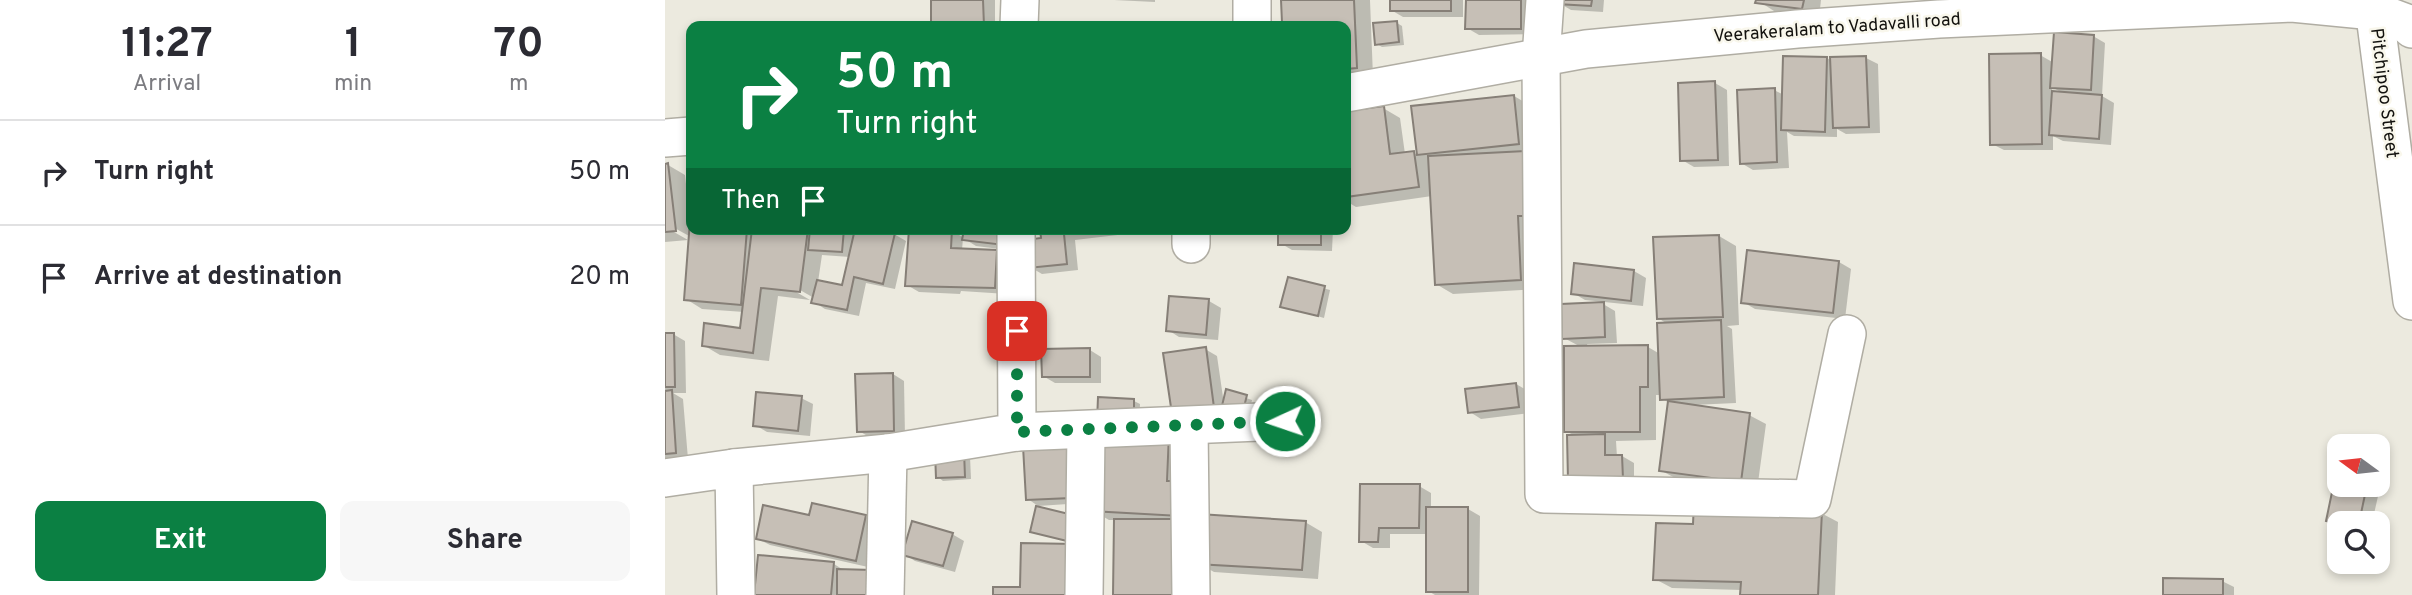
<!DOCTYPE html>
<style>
:root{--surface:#fff;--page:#f7f7f7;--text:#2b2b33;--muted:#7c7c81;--line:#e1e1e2;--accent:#0b8043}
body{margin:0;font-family:Overpass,sans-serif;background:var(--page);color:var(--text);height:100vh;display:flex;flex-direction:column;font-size:26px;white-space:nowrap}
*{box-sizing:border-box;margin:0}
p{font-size:23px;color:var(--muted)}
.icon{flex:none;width:38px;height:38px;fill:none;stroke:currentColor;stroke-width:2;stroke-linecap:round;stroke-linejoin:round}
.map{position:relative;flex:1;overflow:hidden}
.panel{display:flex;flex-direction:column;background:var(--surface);width:665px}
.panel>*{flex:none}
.guide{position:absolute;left:21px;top:21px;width:665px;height:214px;border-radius:14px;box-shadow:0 4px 10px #0003;background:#0b8043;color:#fff;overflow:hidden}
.needle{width:46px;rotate:285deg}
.fabs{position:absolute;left:1662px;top:434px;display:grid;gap:14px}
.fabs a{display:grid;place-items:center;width:63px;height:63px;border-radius:14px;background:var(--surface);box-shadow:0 4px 10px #0003;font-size:35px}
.pin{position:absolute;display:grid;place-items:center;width:60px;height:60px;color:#fff;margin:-30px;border-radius:14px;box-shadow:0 4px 10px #0006}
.me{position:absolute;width:77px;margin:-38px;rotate:267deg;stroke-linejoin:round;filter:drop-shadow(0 0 5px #0008)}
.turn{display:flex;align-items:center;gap:24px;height:147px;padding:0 35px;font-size:32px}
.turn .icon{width:91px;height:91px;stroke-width:2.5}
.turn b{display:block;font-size:49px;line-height:60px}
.then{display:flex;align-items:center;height:66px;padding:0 35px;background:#0003;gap:14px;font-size:26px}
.eta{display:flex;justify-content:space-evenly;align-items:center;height:119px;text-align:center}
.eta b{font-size:42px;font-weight:700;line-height:49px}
.action{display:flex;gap:14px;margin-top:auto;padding:14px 35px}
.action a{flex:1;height:80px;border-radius:14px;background:var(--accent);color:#fff;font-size:28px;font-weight:700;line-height:80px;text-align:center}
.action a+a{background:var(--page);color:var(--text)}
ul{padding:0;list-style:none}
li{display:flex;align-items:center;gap:21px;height:105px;padding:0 35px;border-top:2px solid var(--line)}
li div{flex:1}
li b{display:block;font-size:26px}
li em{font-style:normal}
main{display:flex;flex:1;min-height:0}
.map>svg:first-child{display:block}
</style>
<main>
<section class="panel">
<div class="eta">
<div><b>11:27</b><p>Arrival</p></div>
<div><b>1</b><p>min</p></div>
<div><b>70</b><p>m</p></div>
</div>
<ul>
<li><svg class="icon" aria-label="right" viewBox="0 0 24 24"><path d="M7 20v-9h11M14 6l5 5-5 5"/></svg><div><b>Turn right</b></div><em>50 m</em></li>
<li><svg class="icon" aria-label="arrive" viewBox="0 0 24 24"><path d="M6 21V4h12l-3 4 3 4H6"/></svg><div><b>Arrive at destination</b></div><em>20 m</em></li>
</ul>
<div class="action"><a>Exit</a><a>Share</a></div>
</section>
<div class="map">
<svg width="1747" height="595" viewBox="0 0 1747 595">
<rect width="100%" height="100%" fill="#eceadf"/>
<g fill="#0003" fill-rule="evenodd">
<polygon points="267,0 330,0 330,26 268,26"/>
<polygon points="449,0 490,0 490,2"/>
<polygon points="618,0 705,0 708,77 681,78 681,26 626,26 619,22"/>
<polygon points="726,0 798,0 798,17 738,17 726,10"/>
<polygon points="802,0 868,0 868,34 814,35 802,28"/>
<polygon points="894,0 939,0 938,12 906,10 894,3"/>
<polygon points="1092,0 1156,0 1154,18 1109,11"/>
<polygon points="732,23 737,26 739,45 717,47 712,44"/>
<path d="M1428,36L1440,43L1437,96L1449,103L1446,145L1398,141L1388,136V150H1339L1327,144L1375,55L1389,63ZM1387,87L1399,94L1387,93Z"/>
<polygon points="1162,58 1167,61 1201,58 1213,64 1215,133 1181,134 1172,129 1172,137 1129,136 1122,132 1124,168 1088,170 1076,163 1109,90 1119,95"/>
<polygon points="1050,83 1062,90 1064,166 1029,167 1017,160"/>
<polygon points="849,96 866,106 872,289 788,294 771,284 767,196 691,207 681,201 681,113 718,108 735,118 740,154 749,153 753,155 748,107"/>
<path d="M3,165L20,175L26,229H207L229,234L241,241L230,289L201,283L194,316L160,309L149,302V298L128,286L126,289L145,300L113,296L104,361L55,355L38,345L77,330L79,312L37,309L21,299L26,237L4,225L2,228L23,240L0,242V166ZM157,255L185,257L179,287L153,282Z"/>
<polygon points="301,229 351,251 311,246 298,238 297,250 332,252 344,259 342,294 296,291 295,294 254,292 242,285 286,230 299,238"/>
<polygon points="377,229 478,229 478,232 410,240 413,270 377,274 365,267 378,239"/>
<polygon points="615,229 668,229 667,251 627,250 615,243"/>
<polygon points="1054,236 1071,246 1074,325 1062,326 1067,329 1071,403 1028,405 1028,407 1084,415 1101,424 1092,490 1012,479 995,470 1005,403 997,399 997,395 991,395 991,440 951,441 952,457 957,456 969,463 969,484 917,486 910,436 901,431 916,347 899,338 938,304 950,311 952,343 922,344 923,347 983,347 995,354 1004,325 993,318"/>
<polygon points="1174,262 1186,269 1180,319 1090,309 1078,302"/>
<polygon points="969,271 981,278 978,306 920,300 908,293"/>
<polygon points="624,279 665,290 659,318 617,306"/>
<polygon points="544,301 556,308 553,340 514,337 503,330"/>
<polygon points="8,334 20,341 21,393 8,393 18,399 23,459 0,461 0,335"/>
<polygon points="540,349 552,356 559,404 563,392 587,400 582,421 521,427"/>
<polygon points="425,350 436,357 436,383 390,383 378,376"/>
<polygon points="228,374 239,381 240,437 206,438 194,431"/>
<polygon points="851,384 863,391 866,413 816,419 805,412"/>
<polygon points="136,398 148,404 145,436 102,432 90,425"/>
<polygon points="469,401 475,404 474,426 440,425"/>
<polygon points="504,435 533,493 452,595 451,520 444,520 427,510"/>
<polygon points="360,447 418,503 373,506 363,499"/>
<polygon points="272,454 305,456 306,479 278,481 273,477"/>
<polygon points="1713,461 1720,465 1707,523 1675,523 1675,527 1663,520 1675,485 1713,485"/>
<polygon points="754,486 766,493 766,509 803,509 815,516 814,595 770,595 763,591 763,534 725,534 725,548 708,548 696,541"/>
<polygon points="148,505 201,517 212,524 203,567 105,545 93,539 145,517"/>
<polygon points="1156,513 1173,522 1170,595 1077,595 1077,590 1007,588 990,579 1030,525"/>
<polygon points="640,522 657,532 653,579 549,572 533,563"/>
<polygon points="287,534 299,541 290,572 250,561 239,554"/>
<polygon points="1677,562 1696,562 1695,567"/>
<polygon points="169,564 218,595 91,595"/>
<polygon points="1557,581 1569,587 1569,595 1500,595"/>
</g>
<g fill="#c6bfb6" stroke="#867f77" stroke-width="2">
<polygon points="266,0 318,0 319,26 266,26"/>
<polygon points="616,0 689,0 692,68 681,69 681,26 652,26 652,22 617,23"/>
<rect x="725" y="0" width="61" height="11"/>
<polygon points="801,0 856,0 856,29 800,29"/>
<polygon points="893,0 927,0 926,6 892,4"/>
<polygon points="1091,0 1139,0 1137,9 1090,3"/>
<polygon points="732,21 734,42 710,45 708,23"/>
<polygon points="1389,32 1429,35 1426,90 1385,88"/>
<polygon points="1376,53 1377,144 1325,145 1324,54"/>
<polygon points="1118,56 1162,57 1160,132 1116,130"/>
<polygon points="1201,56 1204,127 1168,128 1165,57"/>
<polygon points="1050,81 1053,160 1015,161 1013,83"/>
<polygon points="1110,88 1112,162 1075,164 1072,90"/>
<polygon points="1387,91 1437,95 1434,139 1384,135"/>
<polygon points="849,95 854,144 752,155 746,106"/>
<polygon points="719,106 725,154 749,151 754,187 681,197 681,111"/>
<polygon points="861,151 865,216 853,216 856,280 770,285 763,156"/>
<polygon points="3,163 11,231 0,232 0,164"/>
<polygon points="26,207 26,229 82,229 76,305 19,300"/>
<polygon points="87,229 143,229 135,292 96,288 88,353 37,346 39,323 75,328"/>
<polygon points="145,229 179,229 177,252 143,250"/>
<polygon points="190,229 215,229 230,233 218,284 189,277 182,310 146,303 152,280 177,285"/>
<polygon points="244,229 287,229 286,248 332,250 330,288 240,286"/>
<polygon points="299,229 341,229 339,245 297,240"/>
<polygon points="375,229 439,229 399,234 402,264 363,268 360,240 376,238"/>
<rect x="613" y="229" width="43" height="16"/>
<polygon points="1054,235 1058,317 992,319 988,237"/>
<polygon points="1082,250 1174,261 1168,313 1076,303"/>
<polygon points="909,263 969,270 966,301 906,294"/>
<polygon points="623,277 660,286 653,316 615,307"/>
<polygon points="504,296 544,299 541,335 501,331"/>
<polygon points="939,302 940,337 897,339 896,304"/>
<polygon points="1056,320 1059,397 995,400 992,323"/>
<polygon points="0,333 9,333 10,387 0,387"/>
<polygon points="983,345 983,387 975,387 975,432 899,432 899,346"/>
<polygon points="541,347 550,415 508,421 498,353"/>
<polygon points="425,348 425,377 377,377 376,349"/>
<polygon points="228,373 229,431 192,432 190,374"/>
<polygon points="851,383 854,407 803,413 800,389"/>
<polygon points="561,389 582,395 576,419 555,414"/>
<polygon points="7,390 11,453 0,454 0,391"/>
<polygon points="91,392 137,396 133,431 88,426"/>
<polygon points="433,397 469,399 469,423 432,422"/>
<polygon points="1003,401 1085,413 1076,482 994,471"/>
<polygon points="504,433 502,481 517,481 515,516 426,511 430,441"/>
<polygon points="940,434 940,455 957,455 958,479 903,480 902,435"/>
<polygon points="404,443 406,498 361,500 358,446"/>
<polygon points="299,451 300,477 271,478 270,452"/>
<polygon points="1675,454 1675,485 1702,485 1694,523 1675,524 1661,521"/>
<polygon points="695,484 755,484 754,528 714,528 713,542 694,542"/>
<polygon points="1029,502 1157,511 1153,595 1075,595 1076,582 988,580 991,523 1028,524"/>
<polygon points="147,503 201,515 191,561 91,539 98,505 144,515"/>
<polygon points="371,506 408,515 402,541 365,532"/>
<rect x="761" y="507" width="42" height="85"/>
<polygon points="534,514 641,521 637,570 531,564"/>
<polygon points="449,519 515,519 514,595 448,595"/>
<polygon points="247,521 288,533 278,566 237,555"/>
<polygon points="1671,530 1675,531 1675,561 1664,558"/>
<polygon points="356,543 410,544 409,595 328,595 328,587 355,587"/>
<polygon points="93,555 169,562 166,595 89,595"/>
<polygon points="172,569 207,570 207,595 172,595"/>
<polygon points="1498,578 1558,579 1558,595 1498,595"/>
</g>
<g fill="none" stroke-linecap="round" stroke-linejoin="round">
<defs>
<g id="minor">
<polyline points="587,0 587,26"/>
<polyline points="880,0 876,58 879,494 1147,499 1182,334"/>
<polyline points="1708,0 1747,301"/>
<polyline points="354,26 355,0"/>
<polyline points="681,93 921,49 1132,29 1274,19 1627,3 1709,11 1739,22 1747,29"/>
<polyline points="0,138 26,136"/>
<polyline points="526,229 526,244"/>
<polyline points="524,426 526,595"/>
<polyline points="352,432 620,421"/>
<polyline points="69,468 223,453 352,432 351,229"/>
<polyline points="0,478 69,468 71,595"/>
<polyline points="220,595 223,453"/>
<polyline points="419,595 421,431"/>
</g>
</defs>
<use href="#minor" stroke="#b0ada3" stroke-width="40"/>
<use href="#minor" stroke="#fff" stroke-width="37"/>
</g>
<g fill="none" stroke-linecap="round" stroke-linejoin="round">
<polyline stroke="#0b8043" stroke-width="12" stroke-dasharray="0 21.6" points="352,331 352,432 620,421"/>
</g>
<g text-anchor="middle" stroke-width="5" stroke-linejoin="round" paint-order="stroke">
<g font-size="18" fill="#12110e" stroke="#f9f7ec">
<text transform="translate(1172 27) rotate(-4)" y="6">Veerakeralam to Vadavalli road</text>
<text transform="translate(1720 93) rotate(83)" y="6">Pitchipoo Street</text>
</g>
</g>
</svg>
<div class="fabs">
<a><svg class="needle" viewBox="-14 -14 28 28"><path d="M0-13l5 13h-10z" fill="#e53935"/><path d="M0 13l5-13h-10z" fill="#7c7c81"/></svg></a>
<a><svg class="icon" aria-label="search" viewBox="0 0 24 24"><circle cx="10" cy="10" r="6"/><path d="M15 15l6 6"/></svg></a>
</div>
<div class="pin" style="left:352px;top:331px;background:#d93025"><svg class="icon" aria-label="arrive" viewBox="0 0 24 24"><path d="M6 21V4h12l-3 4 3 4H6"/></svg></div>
<svg class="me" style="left:620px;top:421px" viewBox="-20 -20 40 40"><circle r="17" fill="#0b8043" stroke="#fff" stroke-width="3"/><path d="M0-11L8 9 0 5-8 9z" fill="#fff"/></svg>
<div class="guide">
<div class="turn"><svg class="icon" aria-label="right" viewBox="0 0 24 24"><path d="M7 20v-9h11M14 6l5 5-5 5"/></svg><div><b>50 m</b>Turn right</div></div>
<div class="then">Then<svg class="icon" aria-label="arrive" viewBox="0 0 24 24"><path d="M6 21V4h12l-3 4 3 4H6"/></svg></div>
</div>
</div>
</main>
